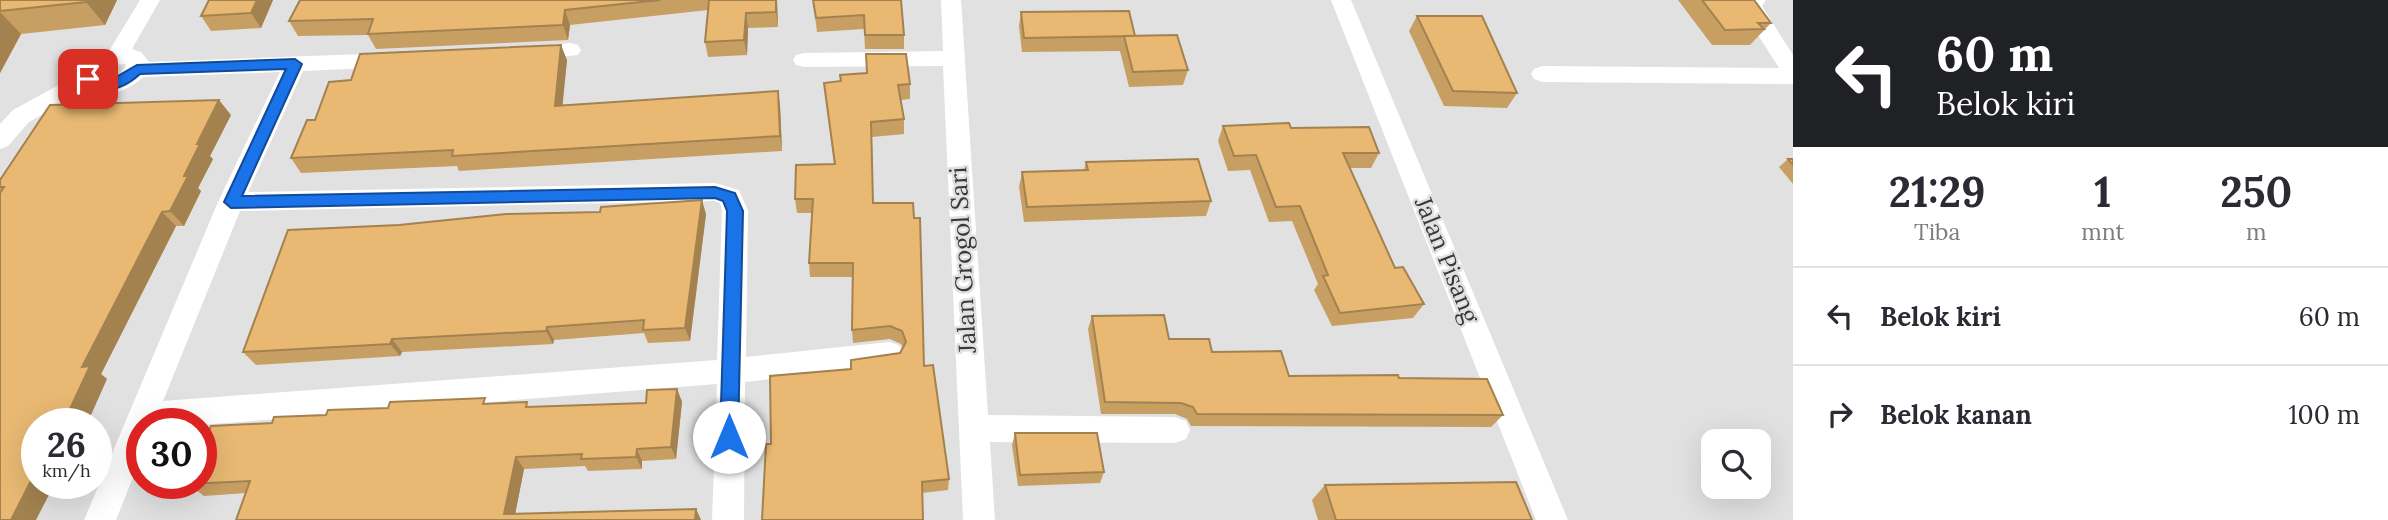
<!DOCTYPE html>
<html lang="id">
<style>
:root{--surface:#fff;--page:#f7f7f7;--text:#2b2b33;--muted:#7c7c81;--line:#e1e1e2}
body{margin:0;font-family:Lora,serif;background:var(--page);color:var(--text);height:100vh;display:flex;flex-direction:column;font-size:26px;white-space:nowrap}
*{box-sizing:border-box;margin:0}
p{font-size:23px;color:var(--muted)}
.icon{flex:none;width:38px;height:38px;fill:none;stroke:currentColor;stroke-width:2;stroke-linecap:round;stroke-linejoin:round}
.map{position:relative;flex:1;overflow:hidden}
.drawer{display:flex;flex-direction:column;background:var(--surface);width:595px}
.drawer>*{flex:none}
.top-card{background:#202124;color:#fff;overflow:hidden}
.fabs{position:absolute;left:1701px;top:429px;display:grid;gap:14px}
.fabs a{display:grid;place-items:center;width:70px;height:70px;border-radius:14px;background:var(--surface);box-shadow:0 7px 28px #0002;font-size:35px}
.speed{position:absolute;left:21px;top:408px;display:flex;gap:14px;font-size:35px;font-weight:700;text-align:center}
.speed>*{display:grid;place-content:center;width:91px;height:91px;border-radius:50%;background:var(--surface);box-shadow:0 7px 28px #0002;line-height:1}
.speed small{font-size:18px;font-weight:400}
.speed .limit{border:10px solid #d22;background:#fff;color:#111}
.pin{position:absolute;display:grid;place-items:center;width:60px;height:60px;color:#fff;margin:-30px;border-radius:14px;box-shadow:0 4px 10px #0006}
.me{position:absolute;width:77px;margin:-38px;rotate:0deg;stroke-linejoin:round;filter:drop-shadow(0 0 5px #0008)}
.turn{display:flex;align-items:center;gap:24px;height:147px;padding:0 28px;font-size:32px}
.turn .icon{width:91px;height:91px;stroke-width:2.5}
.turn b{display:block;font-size:49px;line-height:60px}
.eta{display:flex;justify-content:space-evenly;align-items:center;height:119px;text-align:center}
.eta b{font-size:42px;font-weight:800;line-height:49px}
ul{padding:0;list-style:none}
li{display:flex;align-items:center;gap:21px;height:98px;padding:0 28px;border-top:2px solid var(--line)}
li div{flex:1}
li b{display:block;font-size:26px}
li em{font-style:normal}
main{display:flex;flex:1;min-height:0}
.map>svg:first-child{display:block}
</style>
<main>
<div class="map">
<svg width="1793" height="520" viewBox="0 0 1793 520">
<rect width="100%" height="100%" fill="#e1e1e2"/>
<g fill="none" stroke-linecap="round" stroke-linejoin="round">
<g fill="#fff" fill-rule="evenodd">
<path d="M140,0H160L132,49L141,52L149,62L392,53L400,55L403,60L400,65L392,67L303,71L248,192L715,183L739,190L748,211L746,357L889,342L899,345L903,354L899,363L889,366L745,382L744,520H712L717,384L201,425L142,424V455L116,520H84L218,202L280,72L143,77C127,92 107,98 86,90L29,122L8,146L0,149V124L13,110L79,74L92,58L109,51ZM126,64C125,73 110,80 100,77L114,65ZM714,201L720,203L722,211L717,360L163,401L240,211Z"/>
<polygon points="941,0 961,0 988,415 1175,417 1186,421 1190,430 1186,439 1175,443 990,442 995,520 963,520 943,66 804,67 796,65 793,60 796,55 804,53 943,51"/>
<polygon points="1331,0 1351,0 1568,520 1536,520"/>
<polygon points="1744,0 1766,0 1762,6 1793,55 1793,84 1542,82 1534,79 1531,74 1534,69 1542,66 1779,68 1744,13 1740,5"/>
<polygon points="570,43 578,45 581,50 578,55 528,60 520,58 517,53 520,48"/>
</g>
</g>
<g fill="#c89f63">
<polygon points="0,0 117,0 105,25 21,34 0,73"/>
<polygon points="273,0 261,28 211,31 201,16"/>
<polygon points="300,0 777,0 778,27 748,28 747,55 708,57 705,42 708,10 570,25 568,40 376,49 368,35 298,36 289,21"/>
<polygon points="813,0 901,0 904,35 904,49 865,49 864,29 817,32"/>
<polygon points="1678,0 1754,0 1771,23 1750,45 1712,45"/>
<polygon points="1021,12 1135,36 1188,70 1183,85 1129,87 1120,51 1022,52 1019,26"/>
<polygon points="1417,16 1517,93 1507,108 1444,106 1409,31"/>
<polygon points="567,60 562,105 778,91 780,106 782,151 459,171 457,166 301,173 291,158 315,120 351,80"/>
<polygon points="840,81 910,84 910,99 901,100 904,119 904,134 872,137 873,203 924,366 949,479 948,490 922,493 771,444 851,369 900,353 903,347 901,344 890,339 853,343 852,330 853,277 810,277 809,263 812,213 797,213 795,199 834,164 824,83"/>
<polygon points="231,115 210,156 213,159 198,188 201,191 184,226 176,226 101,374 107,379 37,424 36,520 0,192 0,180"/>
<polygon points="1223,126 1291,128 1379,153 1371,168 1349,168 1395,268 1424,304 1413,318 1332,326 1314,290 1318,284 1292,221 1269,222 1250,170 1228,171 1218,141"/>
<polygon points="1788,159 1793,159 1793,184 1779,167"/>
<polygon points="1086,162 1211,201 1206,216 1024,222 1019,187 1022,172 1084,170"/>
<polygon points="706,214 690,341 648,343 644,333 554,340 553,344 402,352 400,356 256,365 243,352"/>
<polygon points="1092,316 1289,376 1399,378 1503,415 1491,427 1191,426 1187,419 1175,414 1101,414 1088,329"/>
<polygon points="677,389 682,402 676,459 642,461 642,469 588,471 585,466 524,469 515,514 696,509 701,520 236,520 246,493 204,496 188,484 272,423 326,415 489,404 530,407 646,403"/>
<polygon points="1015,433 1104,472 1100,483 1018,486 1012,445"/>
<polygon points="1325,485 1532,520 1318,520 1312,500"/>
</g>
<g fill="#a38250">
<polygon points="88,0 117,0 105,25 86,2"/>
<polygon points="257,0 273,0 261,28 251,13"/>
<polygon points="776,0 777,0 778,27 776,12"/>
<polygon points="565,10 570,25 568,40 563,25"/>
<polygon points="0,12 21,34 0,73"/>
<polygon points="746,13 748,28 747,55 744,40"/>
<polygon points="561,45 567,60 561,121 555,106"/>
<polygon points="778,91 780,106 782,151 780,136"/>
<polygon points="219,100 231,115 210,156 213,159 198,188 201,191 184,226 170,211 197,144"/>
<polygon points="702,200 706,214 690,341 685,328"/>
<polygon points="162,212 176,226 101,374 107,379 87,424 63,424 82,367"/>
<polygon points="547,327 554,340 553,344 546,331"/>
<polygon points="392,339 402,352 400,356 390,344"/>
<polygon points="677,389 682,402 676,459 671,447"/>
<polygon points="637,449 642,461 642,469 636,457"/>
<polygon points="516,457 524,469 514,520 504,514"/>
<polygon points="37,469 37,483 55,483 36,520 11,520"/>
<polygon points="696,509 701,520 695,520"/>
</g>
<g fill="#e9b973" stroke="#a38250" stroke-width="2">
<polygon points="0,0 88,0 86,2 0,11"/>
<polygon points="209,0 257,0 251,13 201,16"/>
<polygon points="300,0 660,0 565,10 563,25 368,34 373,19 289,21"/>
<polygon points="709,0 776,0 776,12 746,13 744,40 705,42"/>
<polygon points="813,0 901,0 904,35 865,35 864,15 816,18"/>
<polygon points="1702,0 1754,0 1771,23 1758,23 1764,29 1725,30"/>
<polygon points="1129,11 1135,36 1024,38 1021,12"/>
<polygon points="1417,16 1482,16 1517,93 1453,91"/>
<polygon points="1177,35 1188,70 1133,72 1124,36"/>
<polygon points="561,45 555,106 778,91 780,136 452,156 453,150 291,158 307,120 315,120 329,82 351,80 360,54"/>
<polygon points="866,54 906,54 910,84 898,85 904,119 871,122 873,203 913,203 914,218 920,218 924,366 933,365 949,479 922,482 923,520 762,520 766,444 771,444 770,376 851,369 851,360 900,353 906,342 902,331 890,326 852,330 853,263 809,263 813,199 795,199 796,165 835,164 824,83 841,81 840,75 867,73"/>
<polygon points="219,100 197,144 200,144 184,176 188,176 170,211 162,212 82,367 90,366 63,424 37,424 37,469 11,520 0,520 0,193 4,187 0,187 0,180 50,105"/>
<polygon points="1289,123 1291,128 1369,127 1379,153 1343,153 1395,268 1403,267 1424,304 1340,313 1323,276 1328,275 1300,206 1276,207 1256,155 1234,156 1223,126"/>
<polygon points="1198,159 1211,201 1027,207 1022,172 1088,170 1086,162"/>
<polygon points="1788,159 1793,159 1793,165"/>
<polygon points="702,200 685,328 643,330 644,320 547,327 546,331 392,339 390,344 243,352 288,230 399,225 506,214 600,212 601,207"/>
<polygon points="1164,315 1169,339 1209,339 1212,352 1281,351 1289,376 1398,375 1399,378 1487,379 1503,415 1197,414 1193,407 1181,403 1105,402 1092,316"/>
<polygon points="677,389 671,447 637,449 636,457 581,459 582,454 516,457 504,514 696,509 695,520 236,520 250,481 188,484 188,483 201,483 201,450 211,426 272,423 274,417 326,415 328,410 388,408 390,402 485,398 483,404 527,402 526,407 646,403 647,390"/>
<polygon points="1015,433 1097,433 1104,472 1020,475"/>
<polygon points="1516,482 1532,520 1336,520 1325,485"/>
</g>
<path fill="#1a73e8" stroke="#114b97" stroke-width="2" d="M295,59L302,64L242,196L715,187L735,193L743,211L738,437L736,443L729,445L723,443L720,437L727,211L723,201L715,198L231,208L224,202L286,69L140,74C126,87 109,93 90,89L81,79L88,74L98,81H109L137,65Z"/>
<g text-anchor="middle" stroke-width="5" stroke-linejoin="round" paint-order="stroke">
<g font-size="24" fill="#383839" stroke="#e1e1e2">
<text transform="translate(963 260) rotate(-93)" y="8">Jalan Grogol Sari</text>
<text transform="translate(1447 260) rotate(68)" y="8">Jalan Pisang</text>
</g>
</g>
</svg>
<div class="fabs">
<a><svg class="icon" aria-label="search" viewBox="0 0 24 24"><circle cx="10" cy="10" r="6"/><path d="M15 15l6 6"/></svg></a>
</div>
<div class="speed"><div>26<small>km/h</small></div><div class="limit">30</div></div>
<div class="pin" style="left:88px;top:79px;background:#d93025"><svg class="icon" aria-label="arrive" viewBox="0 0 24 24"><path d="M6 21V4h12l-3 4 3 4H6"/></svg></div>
<svg class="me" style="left:729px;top:437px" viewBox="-20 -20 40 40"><circle r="19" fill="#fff"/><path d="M0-13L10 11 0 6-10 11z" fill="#1a73e8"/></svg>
</div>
<section class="drawer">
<div class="top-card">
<div class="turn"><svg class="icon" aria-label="left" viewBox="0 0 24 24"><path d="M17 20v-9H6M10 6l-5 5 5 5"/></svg><div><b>60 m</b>Belok kiri</div></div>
</div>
<div class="eta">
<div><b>21:29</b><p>Tiba</p></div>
<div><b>1</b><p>mnt</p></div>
<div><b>250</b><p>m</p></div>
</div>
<ul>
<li><svg class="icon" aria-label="left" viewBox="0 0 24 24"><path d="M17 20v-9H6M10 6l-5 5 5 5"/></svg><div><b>Belok kiri</b></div><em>60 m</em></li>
<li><svg class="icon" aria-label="right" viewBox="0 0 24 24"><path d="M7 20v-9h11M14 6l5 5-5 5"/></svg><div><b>Belok kanan</b></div><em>100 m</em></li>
</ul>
</section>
</main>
